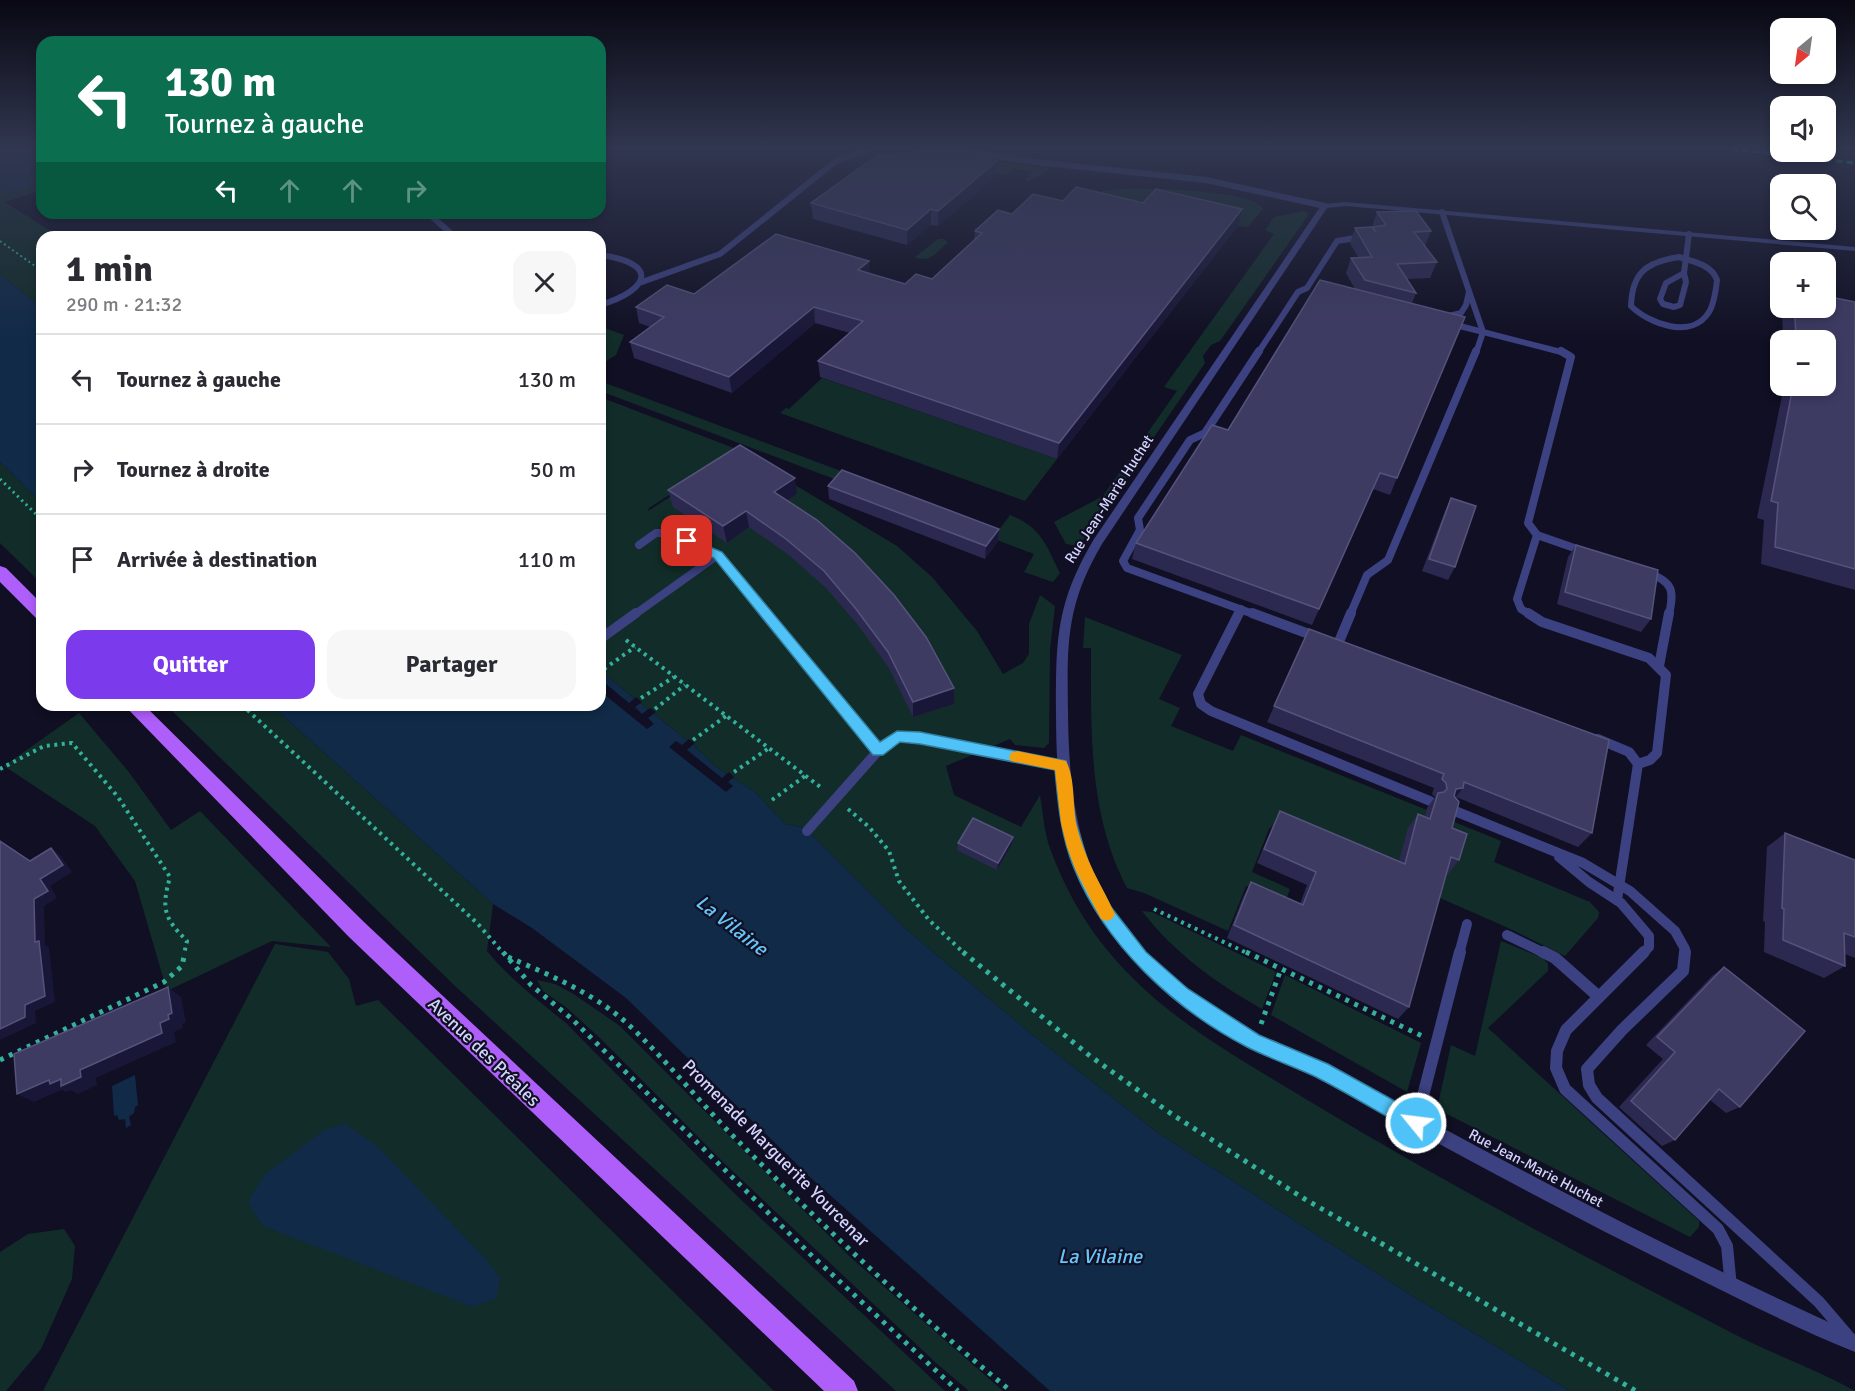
<!DOCTYPE html>
<html lang="fr">
<meta charset="utf-8">
<style>
:root{--surface:#fff;--page:#f7f7f7;--text:#2b2b33;--muted:#7c7c81;--line:#e1e1e2;--accent:#7c3aed}
body{margin:0;font-family:Signika,sans-serif;background:var(--page);color:var(--text);height:100vh;display:flex;flex-direction:column;font-size:22px;white-space:nowrap}
*{box-sizing:border-box;margin:0}
p{font-size:20px;color:var(--muted)}
.icon{flex:none;width:33px;height:33px;fill:none;stroke:currentColor;stroke-width:2;stroke-linecap:round;stroke-linejoin:round}
.map{position:relative;flex:1;overflow:hidden}
.side{position:absolute;left:36px;top:231px;width:570px;height:480px;display:flex;flex-direction:column;background:var(--surface);border-radius:18px;box-shadow:0 3px 9px #0003}
.side>*{flex:none}
.banner{position:absolute;left:36px;top:36px;width:570px;height:183px;border-radius:18px;box-shadow:0 3px 9px #0003;background:#0b6e4f;color:#fff;overflow:hidden}
.needle{width:39px;rotate:209deg}
.controls{position:absolute;left:1770px;top:18px;display:grid;gap:12px}
.controls a{display:grid;place-items:center;width:66px;height:66px;border-radius:12px;background:var(--surface);box-shadow:0 3px 9px #0003;font-size:30px}
.pin{position:absolute;display:grid;place-items:center;width:51px;height:51px;color:#fff;margin:-26px;border-radius:12px;box-shadow:0 3px 9px #0006}
.me{position:absolute;width:66px;margin:-33px;rotate:299deg;stroke-linejoin:round;filter:drop-shadow(0 0 4px #0008)}
.turn{display:flex;align-items:center;gap:21px;height:126px;padding:0 30px;font-size:27px}
.turn .icon{width:78px;height:78px;stroke-width:2.5}
.turn b{display:block;font-size:42px;line-height:51px}
.lanes{display:flex;align-items:center;height:57px;padding:0 30px;background:#0003;justify-content:center;gap:30px;direction:ltr}
.lanes .off{opacity:.35}
.round{display:grid;place-items:center;flex:none;width:63px;height:63px;border-radius:18px;background:var(--page)}
.overview{display:flex;align-items:center;justify-content:space-between;height:102px;padding:0 30px}
h1{font-size:36px;font-weight:800;line-height:45px}
.action{display:flex;gap:12px;margin-top:auto;padding:12px 30px}
.action a{flex:1;height:69px;border-radius:18px;background:var(--accent);color:#fff;font-size:24px;font-weight:800;line-height:69px;text-align:center}
.action a+a{background:var(--page);color:var(--text)}
ul{padding:0;list-style:none}
li{display:flex;align-items:center;gap:18px;height:90px;padding:0 30px;border-top:2px solid var(--line)}
li div{flex:1}
li b{display:block;font-size:22px}
li em{font-style:normal}
.map>svg:first-child{display:block}
</style>
<div class="map">
<svg width="1855" height="1391" viewBox="0 0 1855 1391">
<rect width="100%" height="100%" fill="#100f23"/>
<g fill="#122d29">
<polygon points="0,149 42,150 42,190 5,202 60,237 42,237 42,308 0,274"/>
<polygon points="927,155 1049,168 1042,175 1029,181 1025,180 1033,172 1014,168 1006,175"/>
<path d="M1123,189C1146,188 1255,190 1263,209L1248,227L1143,215L1094,192Z"/>
<polygon points="1304,211 1308,214 1307,217 1220,341 1211,345 1203,356 1205,363 1081,543 1079,546 1066,544 1054,522 1103,496 1177,391 1164,387 1274,234 1265,230 1274,217"/>
<path d="M938,239H944L948,242C938,251 930,264 915,257Z"/>
<polygon points="605,328 624,335 616,355 600,365 600,329"/>
<polygon points="822,378 1057,459 1025,501 780,413 786,408 789,409"/>
<path d="M600,381L999,530L1010,515C1041,527 1046,545 1060,573L1053,582L1024,572L1034,554L600,391Z"/>
<path d="M600,397L739,450L649,508L648,511L740,452L897,546L932,577L977,631L1003,674L1023,663L1029,654V624L1040,595L1055,606L1050,650L1049,743L1044,748L1015,745L1010,739L946,766L954,795L1021,827L1040,795C1043,813 1044,834 1051,851C1064,886 1084,923 1108,951C1162,1017 1237,1057 1309,1101C1446,1184 1589,1259 1732,1333C1772,1354 1816,1369 1855,1391H1570L1414,1297L1158,1133L1029,1032L908,931L813,836L801,827L785,824L755,792L716,767L693,745L600,671Z"/>
<polygon points="0,462 42,503 42,584 0,543"/>
<path d="M1085,617L1182,655L1159,699L1180,708L1171,726L1233,751L1241,735L1427,810L1420,833L1447,819L1501,841L1494,862L1590,902L1599,912L1598,918L1565,956L1504,926L1273,825L1269,829L1252,872L1290,889L1285,903L1246,886L1228,931L1144,893L1127,888C1088,813 1091,731 1091,648H1083Z"/>
<path d="M166,705H271L493,904L487,951C509,978 538,1001 566,1023L736,1195L945,1391H896L454,985Z"/>
<polygon points="79,713 128,771 171,830 200,811 331,947 272,941 167,991 135,881 95,826 4,766"/>
<path d="M1142,911L1152,912L1276,972L1262,1009C1216,983 1174,953 1142,911Z"/>
<polygon points="1501,941 1543,958 1548,964 1548,971 1488,1028 1699,1221 1699,1227 1690,1237 1437,1109 1451,1045 1475,1056"/>
<polygon points="275,944 328,952 349,979 356,1006 378,1000 774,1391 43,1391"/>
<polygon points="1285,975 1421,1043 1407,1092 1271,1015"/>
<polygon points="537,980 555,984 572,993 620,1026 849,1256 1003,1391 969,1391 935,1362 725,1164 601,1039 567,1008 543,991"/>
<polygon points="64,1229 75,1246 72,1279 41,1349 6,1391 0,1391 0,1252 28,1234"/>
</g>
<g fill="#102a47">
<polygon points="22,153 42,156 42,180 21,189 0,192 0,159"/>
<polygon points="0,274 42,308 42,503 0,462"/>
<polygon points="600,671 693,745 716,767 755,792 785,824 801,827 813,836 908,931 1029,1032 1158,1133 1414,1297 1570,1391 1050,1391 812,1179 626,998 532,928 493,904 271,705 600,705"/>
<polygon points="135,1075 138,1105 135,1107 134,1113 129,1117 131,1125 126,1128 125,1119 119,1120 117,1115 114,1116 112,1086"/>
<polygon points="345,1124 376,1145 484,1257 500,1278 496,1298 473,1307 263,1226 248,1202 265,1174 326,1129"/>
</g>
<g fill="#100f23">
<polygon points="600,679 629,703 636,697 642,702 635,707 642,714 650,708 656,712 648,718 654,724 647,729 600,691"/>
<polygon points="689,739 695,743 687,750 722,778 729,772 734,777 728,782 733,786 726,792 669,747 676,741 682,745"/>
</g>
<g fill="none" stroke-linecap="round" stroke-linejoin="round">
<polyline stroke="#33b19c" stroke-width="2" stroke-dasharray="2 3" stroke-linecap="butt" points="0,241 42,271"/>
<polyline stroke="#33b19c" stroke-width="3" stroke-dasharray="2 4" stroke-linecap="butt" points="0,479 42,520"/>
<g stroke="#33b19c" stroke-width="4" stroke-dasharray="3 4.5" stroke-linecap="butt">
<polyline points="626,640 823,789"/>
<polyline points="604,669 635,647"/>
<polyline points="641,698 674,677"/>
<polyline points="242,705 478,924 504,954"/>
<polyline points="655,709 685,685"/>
<polyline points="693,740 726,716"/>
<path d="M0,769L44,746L72,743L118,797L170,877C161,909 164,918 187,941L184,954"/>
<polyline points="734,772 769,748"/>
<polyline points="772,800 805,776"/>
<polyline points="848,809 869,827 889,851 899,881 929,920 965,954"/>
<polyline points="1154,909 1249,954"/>
</g>
<g stroke="#33b19c" stroke-width="5" stroke-dasharray="4 6" stroke-linecap="butt">
<polyline points="503,952 531,985 572,1019 810,1254 958,1391"/>
<polyline points="963,952 1090,1056 1173,1115 1303,1198 1636,1391"/>
<polyline points="1246,952 1422,1036"/>
<path d="M508,957C550,975 596,994 630,1026C669,1063 702,1105 739,1142C826,1229 916,1314 1011,1391"/>
<polyline points="1261,1024 1281,969"/>
<polyline points="0,1060 164,982 182,966 185,952"/>
</g>
<g stroke="#3c4181" stroke-width="6">
<polyline points="951,149 1036,162 1206,180 1325,206"/>
<polyline points="1442,212 1483,332 1476,353"/>
<polyline points="428,213 455,237"/>
<path d="M600,255C660,263 650,290 600,305"/>
<path d="M1679,257C1693,261 1712,265 1717,280C1716,289 1714,304 1709,312C1692,340 1649,324 1631,306C1632,272 1647,262 1679,257Z"/>
<polygon points="1684,273 1686,282 1680,305 1674,307 1663,304 1660,299 1666,283"/>
<polyline points="1684,273 1689,234"/>
<polyline points="642,282 720,254 836,161 868,149"/>
<polyline points="1445,317 1461,313 1466,305 1469,292"/>
<polyline points="1452,324 1565,353"/>
<polyline points="1258,353 1298,292 1307,288 1337,241 1361,237"/>
</g>
<g stroke="#3c4181" stroke-width="8">
<polyline points="1537,535 1583,551"/>
<polyline points="639,545 656,533 671,533 718,555 767,615"/>
<path d="M1648,573C1674,582 1674,591 1669,615"/>
<polyline points="634,615 718,555"/>
<polyline points="1238,615 1241,609"/>
<polyline points="1256,615 1127,568 1123,561 1140,530 1138,518 1190,440 1205,433 1259,351"/>
<polyline points="1350,615 1367,575 1388,560 1476,351"/>
<polyline points="1531,615 1521,609 1517,599 1537,535 1528,523 1571,357 1561,351"/>
</g>
<g stroke="#3c4181" stroke-width="10">
<polyline points="766,613 878,751 897,737 920,738 1061,765"/>
<polyline points="1239,613 1198,694 1201,704 1211,711 1430,801"/>
<polyline points="1252,613 1317,637"/>
<polyline points="1528,613 1542,622 1649,658 1666,675 1657,753 1650,760 1638,764"/>
<polyline points="600,639 636,613"/>
<polyline points="1338,644 1351,613"/>
<polyline points="1659,666 1669,613"/>
<polyline points="1598,739 1629,752 1638,764 1617,900"/>
<polyline points="1450,809 1583,863 1630,891 1675,931 1685,949 1685,954"/>
<polyline points="807,831 878,751"/>
<polyline points="1559,857 1589,882 1621,903 1649,936 1649,947 1642,954"/>
<polyline points="1507,935 1546,954"/>
<polyline points="1459,954 1467,924"/>
</g>
<g stroke="#3c4181" stroke-width="12">
<polyline points="1543,952 1555,958 1599,997"/>
<polyline points="1644,952 1566,1030 1557,1051 1556,1068 1565,1089 1718,1229 1727,1246 1731,1287"/>
<polyline points="1685,952 1683,971 1622,1030 1587,1069 1589,1085 1597,1098 1819,1302 1848,1336"/>
<polyline points="1416,1123 1460,952"/>
</g>
<path fill="#3c4181" fill-rule="evenodd" d="M1346,202L1855,247V251L1346,206L1327,208L1102,544C1066,605 1067,643 1068,712C1069,805 1080,884 1147,954C1176,984 1209,1010 1246,1029C1278,1045 1311,1057 1343,1074C1407,1108 1471,1144 1535,1177C1640,1233 1747,1285 1855,1334V1352C1798,1329 1743,1301 1687,1273C1569,1215 1453,1152 1337,1088C1304,1069 1267,1057 1233,1039C1196,1019 1162,991 1133,960C1066,885 1056,807 1056,711C1056,639 1056,603 1094,539L1322,204Z"/>
<g fill="#ae5ef9" fill-rule="evenodd">
<polygon points="0,566 6,568 42,604 42,620 36,618 0,582"/>
<polygon points="124,705 144,705 365,923 854,1381 858,1391 824,1391 349,937"/>
</g>
<polyline stroke="#09f4f1" stroke-width="3" stroke-dasharray="6 4.5" stroke-linecap="butt" points="1732,149 1855,163"/>
</g>
<g fill="#2c2951">
<polygon points="912,155 997,161 996,176 938,226 931,225 907,245 813,219 811,203"/>
<polygon points="1063,201 1143,203 1239,224 1057,459 820,377 818,361 850,333 815,323 732,393 634,358 630,342 650,327 639,323 636,307 694,294 870,274 905,284 932,279 974,240 975,231 1012,214"/>
<polygon points="1377,212 1431,231 1425,246 1437,262 1430,278 1407,279 1416,293 1412,303 1397,478 1390,495 1373,489 1312,625 1132,559 1136,543 1228,430 1355,289 1346,273 1351,258 1358,257 1350,243 1355,228 1372,227"/>
<polygon points="1855,302 1855,590 1761,564 1764,520 1757,518 1782,396 1790,386 1826,386 1826,340 1783,340 1782,308 1826,308"/>
<polygon points="828,486 999,529 998,541 985,559 829,499"/>
<polygon points="668,490 797,494 787,501 954,704 913,717 889,668 858,625 826,588 789,555 749,527 727,543 673,507"/>
<polygon points="1451,498 1455,567 1448,580 1422,571 1445,511"/>
<polygon points="1576,545 1651,619 1641,632 1557,604 1568,557"/>
<polygon points="1309,629 1592,833 1578,847 1456,797 1452,828 1459,860 1448,874 1446,873 1409,1007 1398,1019 1227,938 1244,895 1251,882 1300,904 1307,885 1257,863 1273,825 1280,811 1399,861 1408,828 1418,814 1425,816 1427,808 1435,797 1432,794 1434,788 1267,722"/>
<polygon points="1785,833 1855,860 1855,958 1845,954 1845,966 1824,978 1764,952 1765,922 1763,921 1767,847"/>
<polygon points="1013,837 1012,844 997,870 957,850 958,843"/>
<polygon points="1724,967 1740,1107 1726,1113 1710,1100 1675,1140 1662,1146 1619,1107 1663,1059 1646,1045 1712,976"/>
</g>
<g fill="#191737">
<polygon points="997,161 996,176 938,226 938,211"/>
<polygon points="931,209 931,225 907,245 907,230"/>
<polygon points="1242,209 1239,224 1057,459 1059,443"/>
<polygon points="869,261 870,276 858,270"/>
<polygon points="814,307 815,323 732,393 729,377"/>
<polygon points="795,478 797,494 776,508 774,492"/>
<polygon points="746,511 749,527 727,543 723,526"/>
<polygon points="999,529 998,541 985,559 986,546"/>
<polygon points="954,688 954,704 913,717 913,702"/>
<polygon points="1463,788 1452,802 1456,789"/>
<polygon points="1013,837 1012,844 997,870 998,863"/>
<polygon points="51,848 60,855 72,872 50,886 57,898 44,906 45,945 49,947 55,1002 35,1011 36,1023 0,1040 0,1029 25,1005 35,942 34,899 40,879"/>
<polygon points="168,987 181,997 186,1022 182,1024 183,1028 174,1032 176,1042 96,1078 97,1085 78,1094 70,1090 66,1092 61,1090 34,1102 17,1094 49,1080 80,1070 160,1023 168,1015"/>
</g>
<g fill="#3e3b63" stroke="#55537c" stroke-width="1.5">
<polygon points="920,149 946,149 997,161 938,211 931,209 907,230 811,203 878,155 895,155 899,152 912,155"/>
<polygon points="1076,187 1143,203 1156,189 1242,209 1059,443 818,361 863,321 814,307 729,377 630,342 664,317 636,307 667,285 694,294 776,234 869,261 858,270 905,284 916,274 932,279 982,233 975,231 998,210 1012,214 1033,194 1063,201"/>
<polygon points="1416,211 1431,231 1414,232 1437,262 1397,264 1416,293 1365,280 1351,258 1372,257 1355,228 1372,227 1376,232 1373,227 1386,225 1377,212"/>
<polygon points="1320,280 1465,317 1397,478 1380,473 1319,609 1136,543 1212,425 1228,430"/>
<polygon points="1826,296 1855,302 1855,569 1775,547 1778,503 1771,501 1793,386 1827,386 1826,340 1819,340 1796,335 1794,308 1826,308"/>
<polygon points="740,445 795,478 774,492 817,520 855,553 894,595 926,637 954,688 913,702 888,652 856,609 824,571 786,539 746,511 723,526 668,490"/>
<polygon points="842,470 999,529 986,546 828,486"/>
<polygon points="1451,498 1476,506 1455,567 1429,559"/>
<polygon points="1576,545 1658,570 1651,619 1565,592"/>
<polygon points="1309,629 1609,740 1592,833 1464,782 1463,788 1456,789 1454,796 1459,802 1452,828 1467,834 1459,860 1451,857 1409,1007 1234,925 1251,882 1303,905 1316,872 1264,849 1280,811 1405,864 1418,814 1430,819 1438,793 1444,792 1447,789 1446,783 1442,779 1444,774 1274,706"/>
<polygon points="973,818 1013,837 998,863 958,843"/>
<polygon points="1785,833 1855,860 1855,937 1844,933 1845,966 1783,940 1784,909 1782,908"/>
<polygon points="0,841 30,861 51,848 63,865 40,879 48,891 34,899 35,942 39,941 45,996 25,1005 25,1017 0,1029"/>
<polygon points="1724,967 1805,1031 1740,1107 1719,1089 1675,1140 1631,1101 1675,1052 1657,1037"/>
<polygon points="168,987 172,1013 168,1015 169,1019 160,1023 162,1033 80,1070 81,1077 61,1086 61,1079 50,1084 49,1080 17,1094 14,1054"/>
</g>
<linearGradient id="sky" x2="0" y2="1"><stop stop-color="#090813"/><stop offset="0.43" stop-color="#313750"/><stop offset="1" stop-color="#313750" stop-opacity="0"/></linearGradient>
<rect width="1855" height="344" fill="url(#sky)"/>
<path fill="#4fc3f7" stroke="#337fa1" stroke-width="1.5" d="M687,537L722,552L880,742L897,731L920,732L1066,761L1076,823L1089,865L1111,907L1146,952L1188,989L1259,1035L1328,1064L1422,1116L1425,1123L1422,1129L1416,1132L1409,1129C1378,1112 1346,1092 1314,1076C1292,1066 1269,1058 1247,1047C1174,1009 1105,945 1074,868C1061,837 1058,803 1055,770L920,744L900,742L883,755H873L714,558L682,544L681,541Z"/>
<path fill="#f59e0b" d="M1017,751L1066,761C1076,780 1072,806 1077,827C1086,862 1100,882 1115,914L1112,919L1107,921L1101,919L1076,871L1067,847L1061,823L1055,770L1011,761L1009,757L1011,753Z"/>
<g text-anchor="middle" stroke-width="4.5" stroke-linejoin="round" paint-order="stroke">
<g font-size="15" fill="#d3d3fd" stroke="#100f23">
<text transform="translate(1109 499) rotate(-57)" y="5">Rue Jean-Marie Huchet</text>
<text transform="translate(1536 1168) rotate(28)" y="5">Rue Jean-Marie Huchet</text>
</g>
<g font-size="18" fill="#d3d3fd" stroke="#100f23">
<text transform="translate(484 1052) rotate(44)" y="6">Avenue des Préales</text>
<text transform="translate(776 1153) rotate(45)" y="6">Promenade Marguerite Yourcenar</text>
</g>
<g font-size="20" font-style="italic" fill="#65c5f9" stroke="#100f23">
<text transform="translate(732 925) rotate(38)" y="7">La Vilaine</text>
<text x="1100" y="1263">La Vilaine</text>
</g>
</g>
</svg>
<div class="controls">
<a><svg class="needle" viewBox="-14 -14 28 28"><path d="M0-13l5 13h-10z" fill="#e53935"/><path d="M0 13l5-13h-10z" fill="#7c7c81"/></svg></a>
<a><svg class="icon" aria-label="sound" viewBox="0 0 24 24"><path d="M4 9h4l5-4v14l-5-4H4zM17 9q2 3 0 6"/></svg></a>
<a><svg class="icon" aria-label="search" viewBox="0 0 24 24"><circle cx="10" cy="10" r="6"/><path d="M15 15l6 6"/></svg></a>
<a>+</a>
<a>−</a>
</div>
<div class="pin" style="left:687px;top:541px;background:#d93025"><svg class="icon" aria-label="arrive" viewBox="0 0 24 24"><path d="M6 21V4h12l-3 4 3 4H6"/></svg></div>
<svg class="me" style="left:1416px;top:1123px" viewBox="-20 -20 40 40"><circle r="17" fill="#4fc3f7" stroke="#fff" stroke-width="3"/><path d="M0-11L8 9 0 5-8 9z" fill="#fff"/></svg>
<div class="banner">
<div class="turn"><svg class="icon" aria-label="left" viewBox="0 0 24 24"><path d="M17 20v-9H6M10 6l-5 5 5 5"/></svg><div><b>130 m</b>Tournez à gauche</div></div>
<div class="lanes"><svg class="icon" aria-label="left" viewBox="0 0 24 24"><path d="M17 20v-9H6M10 6l-5 5 5 5"/></svg><svg class="icon off" aria-label="ahead" viewBox="0 0 24 24"><path d="M12 20V5M6 11l6-6 6 6"/></svg><svg class="icon off" aria-label="ahead" viewBox="0 0 24 24"><path d="M12 20V5M6 11l6-6 6 6"/></svg><svg class="icon off" aria-label="right" viewBox="0 0 24 24"><path d="M7 20v-9h11M14 6l5 5-5 5"/></svg></div>
</div>
<section class="side">
<div class="overview"><div><h1>1 min</h1><p>290 m · 21:32</p></div><a class="round"><svg class="icon" aria-label="close" viewBox="0 0 24 24"><path d="M6 6l12 12M18 6L6 18"/></svg></a></div>
<ul>
<li><svg class="icon" aria-label="left" viewBox="0 0 24 24"><path d="M17 20v-9H6M10 6l-5 5 5 5"/></svg><div><b>Tournez à gauche</b></div><em>130 m</em></li>
<li><svg class="icon" aria-label="right" viewBox="0 0 24 24"><path d="M7 20v-9h11M14 6l5 5-5 5"/></svg><div><b>Tournez à droite</b></div><em>50 m</em></li>
<li><svg class="icon" aria-label="arrive" viewBox="0 0 24 24"><path d="M6 21V4h12l-3 4 3 4H6"/></svg><div><b>Arrivée à destination</b></div><em>110 m</em></li>
</ul>
<div class="action"><a>Quitter</a><a>Partager</a></div>
</section>
</div>
